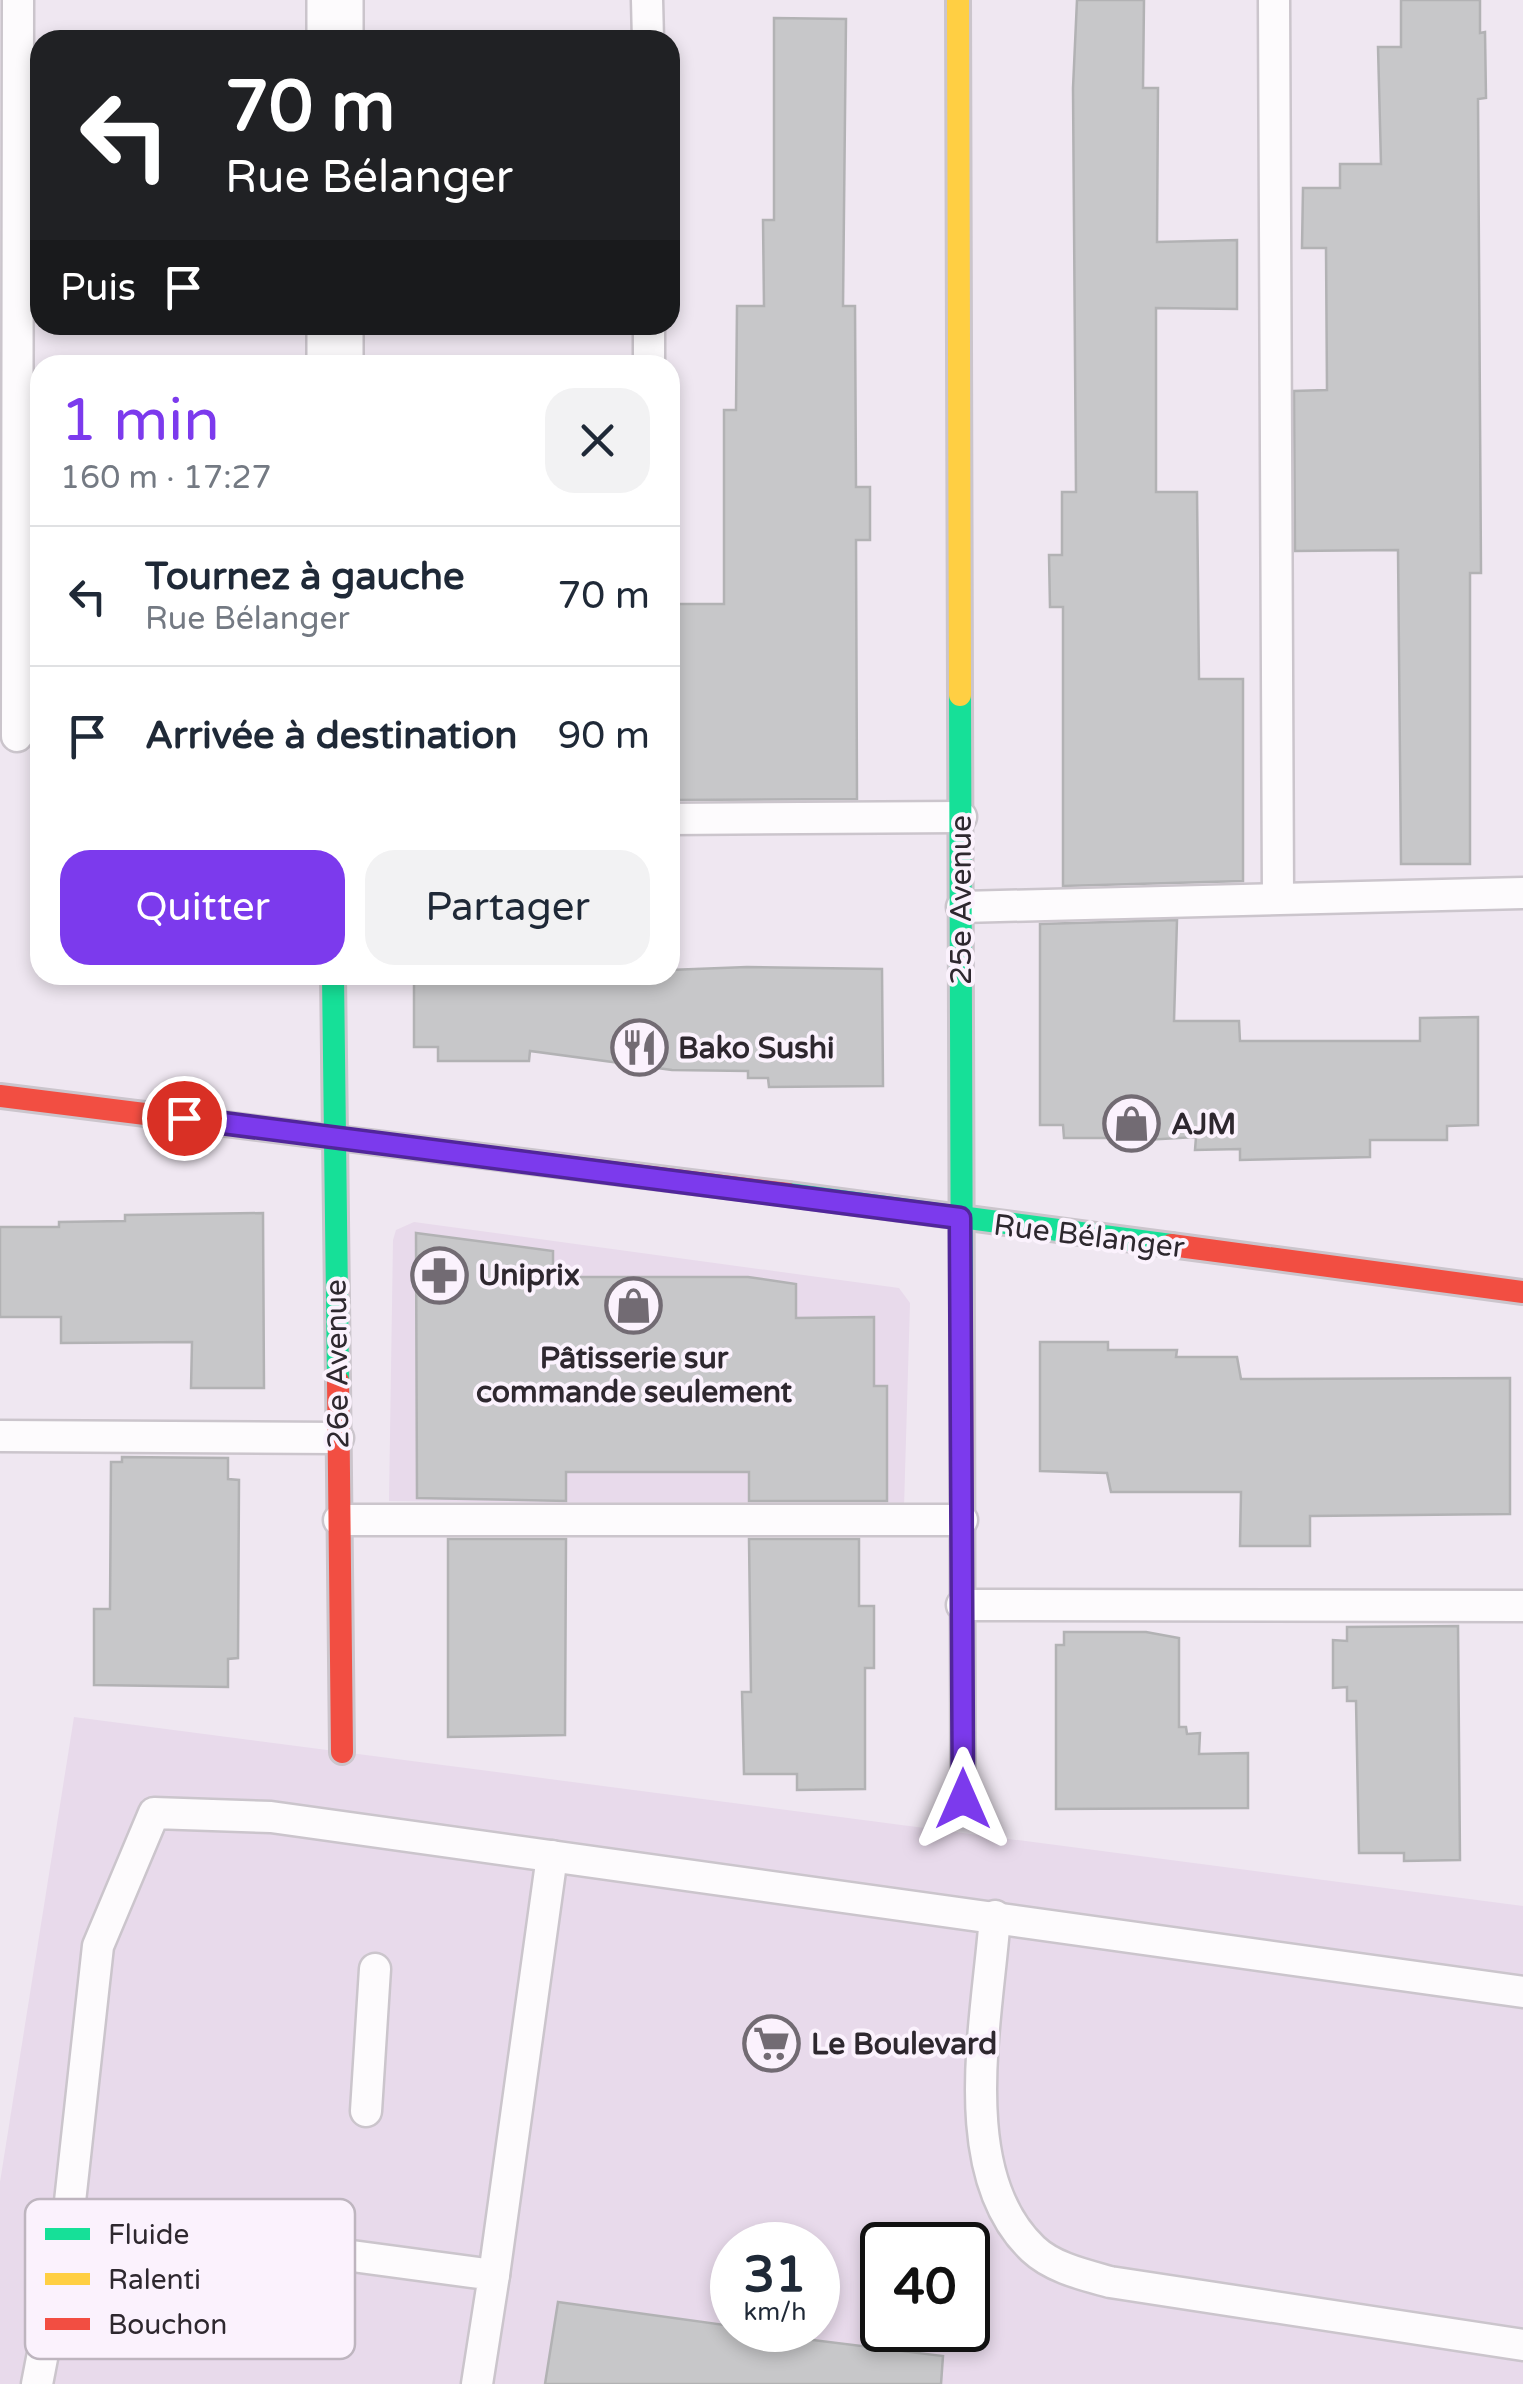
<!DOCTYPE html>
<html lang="fr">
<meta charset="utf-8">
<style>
:root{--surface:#fff;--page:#f2f2f3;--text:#1f2937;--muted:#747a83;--line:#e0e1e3;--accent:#7c3aed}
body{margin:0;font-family:"Varela Round",sans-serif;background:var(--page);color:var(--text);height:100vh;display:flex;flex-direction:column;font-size:38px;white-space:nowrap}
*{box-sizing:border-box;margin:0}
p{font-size:32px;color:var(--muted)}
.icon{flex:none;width:55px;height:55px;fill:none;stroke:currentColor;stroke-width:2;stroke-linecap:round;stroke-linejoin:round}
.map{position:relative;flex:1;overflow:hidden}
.details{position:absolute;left:30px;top:355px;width:650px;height:630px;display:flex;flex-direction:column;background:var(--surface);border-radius:30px;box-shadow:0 5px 15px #0003}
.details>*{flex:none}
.hud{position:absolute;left:30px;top:30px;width:650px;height:305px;border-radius:30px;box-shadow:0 5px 15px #0003;background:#202124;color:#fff;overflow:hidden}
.speed{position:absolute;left:710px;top:2222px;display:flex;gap:20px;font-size:50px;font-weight:700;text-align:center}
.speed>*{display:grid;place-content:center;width:130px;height:130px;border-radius:50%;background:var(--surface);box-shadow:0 5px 15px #0003;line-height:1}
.speed small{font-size:25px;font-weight:400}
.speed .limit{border:5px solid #111;border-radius:15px;background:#fff;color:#111}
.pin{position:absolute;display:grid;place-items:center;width:85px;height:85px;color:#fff;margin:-42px;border:5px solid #fff;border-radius:50%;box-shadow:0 2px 10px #0007}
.me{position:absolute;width:110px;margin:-55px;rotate:0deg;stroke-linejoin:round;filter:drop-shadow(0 0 8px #0008)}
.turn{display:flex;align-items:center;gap:35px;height:210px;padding:0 30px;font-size:45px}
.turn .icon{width:130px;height:130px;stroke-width:2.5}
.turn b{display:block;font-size:70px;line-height:85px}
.then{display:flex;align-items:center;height:95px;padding:0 30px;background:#0003;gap:20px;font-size:38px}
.round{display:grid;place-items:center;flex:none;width:105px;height:105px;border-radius:30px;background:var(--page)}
.summary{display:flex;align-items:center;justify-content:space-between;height:170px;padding:0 30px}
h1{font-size:60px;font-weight:600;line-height:75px;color:var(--accent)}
.button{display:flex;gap:20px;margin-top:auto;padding:20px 30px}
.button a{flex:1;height:115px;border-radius:30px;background:var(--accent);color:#fff;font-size:40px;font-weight:600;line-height:115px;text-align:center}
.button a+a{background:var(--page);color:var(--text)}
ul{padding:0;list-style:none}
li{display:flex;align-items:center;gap:30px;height:140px;padding:0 30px;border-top:2px solid var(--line)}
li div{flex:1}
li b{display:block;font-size:38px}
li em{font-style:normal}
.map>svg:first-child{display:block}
</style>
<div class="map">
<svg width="1523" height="2384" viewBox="0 0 1523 2384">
<rect width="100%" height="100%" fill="#efe7f1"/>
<g fill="#e8daeb" fill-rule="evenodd">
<polygon points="414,1222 899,1288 910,1303 904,1507 389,1501 393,1240 396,1230"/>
<path d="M74,1717L1523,1906V2384H0V2182ZM732,2245H818V2330H732ZM882,2245H968V2330H882Z"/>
</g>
<g fill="#c7c7c9" stroke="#b2b2b4" stroke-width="2.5">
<polygon points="1077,0 1144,0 1143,88 1158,88 1157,242 1237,240 1237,309 1156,308 1156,492 1197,492 1199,679 1243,679 1243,881 1063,886 1063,607 1050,607 1049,555 1062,555 1062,492 1076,492 1073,88"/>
<polygon points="1401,0 1480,0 1480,33 1485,32 1486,98 1478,99 1481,573 1470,573 1470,864 1401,864 1398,550 1295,551 1294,391 1327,390 1326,248 1302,248 1303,188 1340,188 1340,164 1381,164 1378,47 1401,47"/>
<polygon points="774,18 846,19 843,306 855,306 856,487 870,487 870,540 856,540 857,799 670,800 670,604 724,604 724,410 736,410 737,306 764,306 763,220 774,220"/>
<polygon points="1177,920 1174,1021 1239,1021 1240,1041 1420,1041 1420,1018 1478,1017 1478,1125 1447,1126 1447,1140 1370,1140 1370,1157 1240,1160 1240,1149 1195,1150 1196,1137 1110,1142 1110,1138 1064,1138 1063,1125 1040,1125 1040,924"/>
<polygon points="747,967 882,969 883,1086 769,1087 768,1078 748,1078 748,1071 672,1070 530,1051 529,1061 438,1061 438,1047 414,1047 414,975 670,975 670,970"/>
<polygon points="263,1213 264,1388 191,1388 192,1342 61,1343 61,1317 0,1317 0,1227 59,1227 59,1222 125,1221 125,1215"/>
<polygon points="416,1233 553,1251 553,1277 748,1277 796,1284 796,1318 874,1317 874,1386 887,1386 887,1501 749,1501 749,1472 566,1472 566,1501 417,1498"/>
<polygon points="1040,1342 1108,1342 1108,1350 1177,1350 1176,1357 1237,1357 1241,1379 1510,1378 1510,1514 1310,1516 1310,1546 1240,1546 1241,1492 1111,1492 1107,1473 1040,1471"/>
<polygon points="122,1457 228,1458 228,1479 239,1480 238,1658 228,1659 228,1687 94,1685 94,1609 110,1609 111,1462 122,1462"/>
<polygon points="448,1539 566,1539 565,1735 448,1737"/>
<polygon points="749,1539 859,1539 859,1606 874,1606 874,1668 865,1668 865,1789 797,1790 797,1774 744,1774 742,1692 751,1692"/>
<polygon points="1458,1626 1460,1860 1404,1861 1404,1853 1359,1853 1356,1701 1347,1701 1347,1687 1333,1688 1333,1640 1347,1641 1347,1627"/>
<polygon points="1064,1632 1146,1632 1179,1638 1179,1727 1186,1727 1187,1734 1200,1733 1199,1754 1248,1753 1248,1808 1056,1809 1056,1645 1064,1645"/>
<polygon points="558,2302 732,2326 732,2330 943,2356 941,2384 545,2384"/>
</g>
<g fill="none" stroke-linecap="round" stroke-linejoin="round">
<defs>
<g id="lane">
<polyline points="647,0 648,40"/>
<polyline points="1274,0 1278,896"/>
<polyline points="649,325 649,365"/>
<polyline points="17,736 18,0"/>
<polyline points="670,819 961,817"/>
<polyline points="962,907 1523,893"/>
<polyline points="0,1436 338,1438"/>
<polyline points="339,1520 962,1520"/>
<polyline points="962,1605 1523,1606"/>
<path d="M995,1916C988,2017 952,2172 1033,2249C1053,2268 1085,2275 1110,2282L1523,2345"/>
<polyline points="366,2111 375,1969"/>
<polyline points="67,2229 98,1946 154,1813 271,1817 1523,1992"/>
<polyline points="494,2275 552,1856"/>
<polyline points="37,2384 67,2229 352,2256 494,2275 477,2384"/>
</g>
<g id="street">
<polyline points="335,0 335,40"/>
<polyline points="335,325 335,365"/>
</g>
<g id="fast">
<polyline points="960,695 962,1347"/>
<polyline points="333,975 338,1381"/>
<polyline points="788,1194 1171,1245"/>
</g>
<polyline id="slow" points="958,0 960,695"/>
<g id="jam">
<polyline points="0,1096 788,1194"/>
<polyline points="1171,1245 1523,1292"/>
<polyline points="962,1347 963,1799"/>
<polyline points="338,1381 342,1752"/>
</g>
</defs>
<use href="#lane" stroke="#cbc5cc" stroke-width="35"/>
<use href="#street" stroke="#cbc5cc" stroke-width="60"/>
<use href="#fast" stroke="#cbc5cc" stroke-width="28"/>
<use href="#slow" stroke="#cbc5cc" stroke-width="28"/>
<use href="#jam" stroke="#cbc5cc" stroke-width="28"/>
<use href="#lane" stroke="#fdfbfd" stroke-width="30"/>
<use href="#street" stroke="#fdfbfd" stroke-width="55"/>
<use href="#fast" stroke="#16e098" stroke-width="22"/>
<use href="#slow" stroke="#ffcf43" stroke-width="22"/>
<use href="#jam" stroke="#f24e42" stroke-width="22"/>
</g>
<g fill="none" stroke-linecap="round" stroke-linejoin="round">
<defs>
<polyline id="route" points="184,1118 960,1218 963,1799"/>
</defs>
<use href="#route" stroke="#51269a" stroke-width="25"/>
<use href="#route" stroke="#7c3aed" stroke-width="18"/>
</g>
<defs>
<symbol id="restaurant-ring" viewBox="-11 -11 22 22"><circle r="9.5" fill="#fbf2fd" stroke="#726b73" stroke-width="1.5"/><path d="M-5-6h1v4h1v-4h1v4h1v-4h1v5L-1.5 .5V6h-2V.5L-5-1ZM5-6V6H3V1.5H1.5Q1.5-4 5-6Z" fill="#726b73"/></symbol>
<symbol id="shop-ring" viewBox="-11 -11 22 22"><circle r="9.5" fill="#fbf2fd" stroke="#726b73" stroke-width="1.5"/><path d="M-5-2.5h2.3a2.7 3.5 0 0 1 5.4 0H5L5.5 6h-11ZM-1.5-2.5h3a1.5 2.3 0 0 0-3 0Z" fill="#726b73"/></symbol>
<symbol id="pharmacy-ring" viewBox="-11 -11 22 22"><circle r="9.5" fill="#fbf2fd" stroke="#726b73" stroke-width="1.5"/><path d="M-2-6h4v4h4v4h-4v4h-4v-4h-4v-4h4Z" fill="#726b73"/></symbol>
<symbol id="supermarket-ring" viewBox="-11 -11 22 22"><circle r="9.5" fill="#fbf2fd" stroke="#726b73" stroke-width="1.5"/><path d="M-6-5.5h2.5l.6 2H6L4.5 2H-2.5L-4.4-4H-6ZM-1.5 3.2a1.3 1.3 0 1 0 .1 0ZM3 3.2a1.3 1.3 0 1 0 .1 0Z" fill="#726b73"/></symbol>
</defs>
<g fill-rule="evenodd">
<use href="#restaurant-ring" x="608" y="1016" width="63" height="63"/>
<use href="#shop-ring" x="1100" y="1092" width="63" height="63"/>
<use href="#pharmacy-ring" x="408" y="1244" width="63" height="63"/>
<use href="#shop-ring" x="602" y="1274" width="63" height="63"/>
<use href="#supermarket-ring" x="740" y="2012" width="63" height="63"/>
</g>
<g text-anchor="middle" stroke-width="8" stroke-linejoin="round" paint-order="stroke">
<g font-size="30" fill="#2e282f" stroke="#fbf2fd">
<text transform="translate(961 900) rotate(-90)" y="10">25e Avenue</text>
<text transform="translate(1089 1236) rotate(7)" y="10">Rue Bélanger</text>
<text transform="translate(337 1364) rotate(-91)" y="10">26e Avenue</text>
</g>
<g font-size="30" font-weight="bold" fill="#2e282f" stroke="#fbf2fd" text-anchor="start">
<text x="678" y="1058">Bako Sushi</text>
<text x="1171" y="1134">AJM</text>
<text x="478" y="1285">Uniprix</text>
<text x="634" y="1368" text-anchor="middle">Pâtisserie sur<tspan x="634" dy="34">commande seulement</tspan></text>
<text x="811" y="2054">Le Boulevard</text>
</g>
</g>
<rect x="25" y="2199" width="330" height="160" rx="15" fill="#fbf2fd" stroke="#beb5bf" stroke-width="2.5"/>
<rect x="45" y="2228" width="45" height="12" fill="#16e098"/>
<rect x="45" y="2273" width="45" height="12" fill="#ffcf43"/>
<rect x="45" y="2318" width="45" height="12" fill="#f24e42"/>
<g font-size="28" fill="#2e282f">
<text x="108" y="2244">Fluide</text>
<text x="108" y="2289">Ralenti</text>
<text x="108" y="2334">Bouchon</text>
</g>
</svg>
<div class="speed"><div>31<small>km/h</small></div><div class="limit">40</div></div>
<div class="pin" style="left:184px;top:1118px;background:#d93025"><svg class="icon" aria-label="arrive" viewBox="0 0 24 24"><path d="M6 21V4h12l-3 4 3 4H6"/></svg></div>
<svg class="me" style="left:963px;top:1799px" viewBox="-20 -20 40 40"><path d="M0-17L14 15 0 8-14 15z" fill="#7c3aed" stroke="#fff" stroke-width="4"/></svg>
<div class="hud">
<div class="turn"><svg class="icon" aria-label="left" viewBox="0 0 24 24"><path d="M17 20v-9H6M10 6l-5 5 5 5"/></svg><div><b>70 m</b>Rue Bélanger</div></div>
<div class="then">Puis<svg class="icon" aria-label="arrive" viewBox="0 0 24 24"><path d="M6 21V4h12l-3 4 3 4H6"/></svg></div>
</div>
<section class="details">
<div class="summary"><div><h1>1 min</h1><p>160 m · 17:27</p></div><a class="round"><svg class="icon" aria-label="close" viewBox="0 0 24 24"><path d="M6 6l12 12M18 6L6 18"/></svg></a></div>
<ul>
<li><svg class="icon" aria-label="left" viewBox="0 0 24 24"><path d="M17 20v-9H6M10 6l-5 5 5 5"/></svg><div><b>Tournez à gauche</b><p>Rue Bélanger</p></div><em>70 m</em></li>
<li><svg class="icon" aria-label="arrive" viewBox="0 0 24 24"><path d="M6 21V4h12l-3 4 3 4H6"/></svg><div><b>Arrivée à destination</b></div><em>90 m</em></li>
</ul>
<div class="button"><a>Quitter</a><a>Partager</a></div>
</section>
</div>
